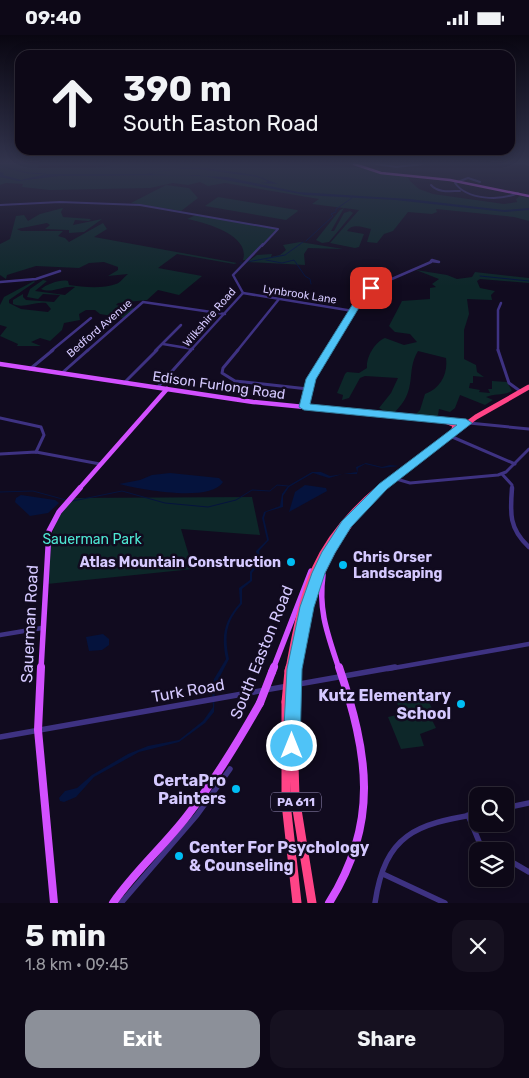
<!DOCTYPE html>
<meta charset="utf-8">
<style>
:root{--surface:#0d0817;--page:#161120;--text:#f1f3f6;--muted:#9a9aa1;--line:#2d2936;--accent:#8c9099}
body{margin:0;font-family:Rubik,sans-serif;background:var(--page);color:var(--text);height:100vh;display:flex;flex-direction:column;font-size:19px;white-space:nowrap}
*{box-sizing:border-box;margin:0}
p{font-size:16px;color:var(--muted)}
.icon{flex:none;width:28px;height:28px;fill:none;stroke:currentColor;stroke-width:2;stroke-linecap:round;stroke-linejoin:round}
.map{position:relative;height:868px;overflow:hidden}
.side{display:flex;flex-direction:column;background:var(--surface);flex:1}
.side>*{flex:none}
.top-card{position:absolute;left:15px;top:15px;width:500px;height:105px;border-radius:15px;box-shadow:0 2px 12px #0003,0 0 0 1px var(--line);background:#0d0817;color:var(--text);overflow:hidden}
.fabs{position:absolute;left:469px;top:752px;display:grid;gap:10px}
.fabs a{display:grid;place-items:center;width:45px;height:45px;border-radius:10px;background:var(--surface);box-shadow:0 2px 12px #0003,0 0 0 1px var(--line);font-size:25px}
.pin{position:absolute;display:grid;place-items:center;width:42px;height:42px;color:#fff;margin:-21px;border-radius:10px;box-shadow:0 2px 8px #0006}
.me{position:absolute;width:55px;margin:-28px;rotate:0deg;stroke-linejoin:round;filter:drop-shadow(0 0 4px #0008)}
.turn{display:flex;align-items:center;gap:18px;height:105px;padding:0 25px;font-size:22px}
.turn .icon{width:65px;height:65px;stroke-width:2.5}
.turn b{display:block;font-size:35px;line-height:42px}
.round{display:grid;place-items:center;flex:none;width:52px;height:52px;border-radius:15px;background:var(--page)}
.head{display:flex;align-items:center;justify-content:space-between;height:85px;padding:0 25px}
h1{font-size:30px;font-weight:700;line-height:38px}
.button{display:flex;gap:10px;margin-top:auto;padding:10px 25px}
.button a{flex:1;height:58px;border-radius:15px;background:var(--accent);color:#fff;font-size:20px;font-weight:700;line-height:58px;text-align:center}
.button a+a{background:var(--page);color:var(--text)}
.status{display:flex;justify-content:space-between;align-items:center;height:35px;padding:0 25px;background:var(--surface);direction:ltr}
.status svg{height:14px;fill:currentColor}
.map>svg:first-child{display:block}
</style>
<div class="status"><b>09:40</b><svg viewBox="0 0 49 12"><path d="M0 12V9h3v3zM5 12V6h3v6zM10 12V3h3v9zM15 12V0h3v12zM26 1h20v11H26zM47 4h2v5h-2z"/></svg></div>
<div class="map">
<svg width="529" height="868" viewBox="0 0 529 868">
<rect width="100%" height="100%" fill="#110b1f"/>
<g fill="#0d2729">
<path d="M0,129H37L39,131L37,133L106,132L113,129H273L356,132L408,142L410,146L419,154L433,159L504,169L517,167L516,164L520,161L529,163V186L514,182L436,174L437,177L432,179L408,177L393,196L384,199L377,208L367,207L371,194C362,192 352,188 347,196L364,199L359,212L355,213L330,208L359,175L312,169L319,164L225,148L208,151L200,147L188,150L173,148L150,153L50,155L22,152L23,149L6,148L0,150Z"/>
<polygon points="166,150 189,153 198,163 181,176 131,168"/>
<polygon points="218,162 297,175 298,176 286,185 205,171"/>
<path d="M63,173L61,177L63,182L91,184L89,186L75,185L73,190L102,184L84,197L69,198V195L45,194L50,190L47,188L17,194L21,196H63L58,201L65,203L69,207L103,188L107,194L94,202L237,228L234,229L177,219L158,233L202,241L179,260L158,255L147,265L118,268L116,270L134,273L124,283L100,279L95,275H86L79,279L80,285L64,288L62,295L50,306L40,303L31,307L41,311H17L18,309L0,301L7,292L0,290V270L4,262L34,246L35,247L9,265V268L21,274L48,277L51,274L46,268C34,266 24,274 13,269V265L23,259V262L26,265L54,267L60,260L43,259L38,264L27,262L30,254L43,245L47,246L35,256L65,260L75,252C63,250 52,259 41,254C47,249 61,244 68,246L69,250C83,252 102,254 116,249C120,248 124,242 128,239L108,241L118,235V232L104,227L89,228L79,233L36,231L7,240L6,244L0,240V209L10,204L16,181L24,180L28,186L40,179Z"/>
<polygon points="344,173 331,196 334,196 344,178 350,176 353,178 329,207 322,208 316,205 340,175"/>
<path d="M196,180L273,193L278,195L246,225H243C251,200 204,187 187,184Z"/>
<polygon points="300,207 343,214 308,213 304,219 305,230 247,227 257,220 272,219 271,222 280,220 286,215 283,210"/>
<path d="M416,235L447,240L457,244L472,242L475,237L529,243V248L480,244L477,246L480,253L495,256L491,260L492,265L467,264L469,279L464,295V324L476,330L477,337L484,342L473,341V348H470L469,353L480,355L479,357L490,358L488,354H492V346L507,347L512,356C502,361 495,358 486,362L493,365L485,370L460,360L455,373L450,377L439,374L438,380L434,383L414,381L420,375L425,359C441,353 448,339 446,323L418,316C405,337 419,354 394,378L386,377L379,373L391,358L398,343L365,341L360,343L349,363L342,365L343,360L337,358L345,339L347,337L359,338L367,333C366,322 375,307 385,303L404,310L417,307L410,299L395,297L389,291L402,266L430,264V253L436,252L432,249L439,244Z"/>
<path d="M252,462L260,500L181,494L193,534L47,549C49,510 47,494 73,463Z"/>
<polygon points="407,661 410,666 427,663 436,682 431,683 436,693 420,699 424,711 401,714 388,682 401,679 395,662"/>
</g>
<g fill="#05133d">
<path d="M182,133H206L255,140L278,149L260,148L268,147C259,141 252,141 242,140C211,136 181,129 150,139L227,142L298,157L409,164L504,175L529,173V175L505,177L395,165L305,160L198,140L59,141L18,146L0,142V137L4,138L3,140L21,145L47,139H146Z"/>
<path d="M366,428L382,432L390,430L399,431L382,433L365,429L358,433L357,439H343L329,443L313,438L289,452L283,461V472L266,477L264,483L269,505L259,516L261,527L252,538V546L242,554V569C226,586 224,601 229,624L215,651L214,677L205,688L179,707L139,717L94,742L76,762L64,767L60,766L59,763L65,756L77,753L92,740L128,719L148,711L179,705L203,686L213,672L212,656L214,644L226,624C221,601 224,586 240,568L239,553L250,545V537L258,526L256,516L267,505L262,483L264,477L280,471L282,459L288,451L312,437H321L330,441L357,437L356,432Z"/>
<path d="M170,438L219,443L223,447C210,468 139,454 119,449L140,445L152,440Z"/>
<polygon points="305,450 326,453 327,456 289,477 295,457"/>
<polygon points="21,460 55,465 59,468 48,478 30,481 15,467 16,463"/>
<polygon points="103,599 109,604 109,610 102,615 89,616 86,602"/>
</g>
<g fill="none" stroke-linecap="round" stroke-linejoin="round">
<g stroke="#05133d" stroke-width="1">
<polyline points="0,131 28,138 46,139"/>
<polyline points="306,206 333,181 331,179 336,177 336,174 352,163"/>
<polyline points="266,225 282,228 294,225 305,241 310,244 311,249"/>
<polyline points="247,227 285,220 303,207"/>
<polyline points="240,228 242,228"/>
<polyline points="480,241 529,246"/>
<polyline points="0,457 33,456 66,465"/>
<polyline points="73,466 122,456 165,468 208,472 236,465 252,455 270,456 277,450 288,451"/>
</g>
<g stroke="#3e3282" stroke-width="2">
<polyline points="377,129 396,132 422,129"/>
<polyline points="527,129 529,130"/>
<path d="M480,147L468,143L455,148C467,165 500,166 518,158"/>
<path d="M431,150C438,158 450,156 460,156"/>
<polyline points="0,170 60,167 140,170 278,194 262,211"/>
</g>
<g stroke="#3e3282" stroke-width="2.5">
<polygon points="432,225 439,227 431,226"/>
<polyline points="0,247 36,244 60,236"/>
<polyline points="243,258 353,276"/>
<polyline points="163,309 193,314"/>
<polyline points="51,316 91,283"/>
<polyline points="87,316 143,267 225,279"/>
<polyline points="155,316 181,290"/>
<polyline points="190,316 243,258 233,240 263,209"/>
<polyline points="237,316 279,264"/>
<polyline points="328,316 363,259 371,253 431,227"/>
<polyline points="498,316 498,275 501,268"/>
</g>
<g stroke="#3e3282" stroke-width="3">
<polyline points="238,315 223,333 222,338 235,346 308,354"/>
<polyline points="498,315 509,348 520,356"/>
<polyline points="30,334 53,315"/>
<polyline points="62,338 88,315"/>
<polyline points="124,348 157,315"/>
<polyline points="157,353 191,315"/>
<polyline points="304,372 311,344 329,315"/>
<polyline points="0,383 41,392 44,400 36,417"/>
<polyline points="469,388 529,394"/>
<polyline points="450,401 515,429"/>
<polyline points="0,419 36,417 100,429"/>
<polyline points="502,439 512,450 512,454"/>
<polyline points="393,443 410,448 498,440 506,437 529,414"/>
</g>
<g stroke="#3e3282" stroke-width="4.5">
<path d="M512,453C510,478 509,494 529,512"/>
<polyline points="0,600 42,593"/>
<polyline points="388,634 529,609"/>
</g>
<g stroke="#3e3282" stroke-width="5.5">
<polyline points="0,702 395,632"/>
<polyline points="505,773 529,768"/>
<polyline points="468,780 480,809 492,816"/>
<polyline points="505,823 529,837"/>
<polyline points="383,839 445,868"/>
<polyline points="121,868 197,780 230,734"/>
<path d="M375,868C385,799 416,789 478,779"/>
</g>
<polyline stroke="#d250ff" stroke-width="2.5" points="354,129 381,138 450,145 529,161"/>
<g stroke="#d250ff" stroke-width="4.5">
<polyline points="0,329 253,367 466,388"/>
<polyline points="79,454 167,354"/>
</g>
<g stroke="#d250ff" stroke-width="5.5">
<path d="M323,540C318,576 328,600 339,634"/>
<polyline points="41,634 49,496 59,477 80,453"/>
<polyline points="273,634 311,536"/>
</g>
<g stroke="#d250ff" stroke-width="8">
<polyline points="41,632 38,695 54,868"/>
<polyline points="272,637 274,632"/>
<path d="M113,868C135,836 164,811 187,781C215,745 238,707 260,668"/>
<path d="M329,868C380,787 368,718 339,632"/>
</g>
<g stroke="#ff4487" stroke-width="5">
<polyline points="445,386 455,390 453,398"/>
<polyline points="379,454 476,382 529,352"/>
</g>
<g stroke="#ff4487" stroke-width="7">
<path d="M289,634C304,552 314,508 380,453"/>
<path d="M294,634C309,565 321,518 369,465"/>
</g>
<g stroke="#ff4487" stroke-width="9">
<polyline points="289,636 290,632"/>
<polyline points="292,665 295,762 312,868"/>
<polyline points="286,667 286,768 297,868"/>
</g>
<polyline stroke="#d250ff" stroke-width="8" points="260,668 272,637"/>
<g stroke="#ff4487" stroke-width="9">
<polyline points="292,665 294,634"/>
<polyline points="286,667 289,636"/>
</g>
</g>
<linearGradient id="sky" x2="0" y2="1"><stop stop-color="#090611"/><stop offset="0.51" stop-color="#32344d"/><stop offset="1" stop-color="#32344d" stop-opacity="0"/></linearGradient>
<rect width="529" height="251" fill="url(#sky)"/>
<polygon fill="#4fc3f7" stroke="#337fa1" points="369,251 375,253 366,261 316,344 310,369 466,384 472,388 387,454 351,492 335,518 325,538 314,572 302,634 300,711 298,716 292,719 286,716 283,711 287,634 300,572 312,538 322,517 342,486 379,449 457,390 304,375 299,372 306,344 359,259"/>
<g fill="#00bef4" stroke="#110b1f" stroke-width="2">
<circle cx="291" cy="527" r="5"/>
<circle cx="343" cy="530" r="5"/>
<circle cx="461" cy="669" r="5"/>
<circle cx="236" cy="754" r="5"/>
<circle cx="179" cy="821" r="5"/>
</g>
<g text-anchor="middle" stroke-width="5" stroke-linejoin="round" paint-order="stroke">
<g font-size="11" fill="#d5c9ff" stroke="#110b1f">
<text transform="translate(300 259) rotate(9)" y="4">Lynbrook Lane</text>
<text transform="translate(209 282) rotate(-49)" y="4">Wilkshire Road</text>
<text transform="translate(99 293) rotate(-41)" y="4">Bedford Avenue</text>
</g>
<rect fill="#110b1f" stroke="#9a90bc" stroke-width="1" x="271" y="757.5" width="50" height="19" rx="4"/>
<g font-size="12" font-weight="bold" fill="#d5c9ff">
<text x="296" y="771">PA 611</text>
</g>
<g font-size="14" fill="#d5c9ff" stroke="#110b1f">
<text transform="translate(219 350) rotate(8)" y="5">Edison Furlong Road</text>
</g>
<g font-size="14" fill="#4de7d3" stroke="#110b1f">
<text x="92" y="509">Sauerman Park</text>
</g>
<g font-size="14" font-weight="bold" fill="#d5c9ff" stroke="#110b1f" text-anchor="start">
<text x="353" y="527">Chris Orser<tspan x="353" dy="16">Landscaping</tspan></text>
<text x="281" y="532" text-anchor="end">Atlas Mountain Construction</text>
</g>
<g font-size="16" fill="#d5c9ff" stroke="#110b1f">
<text transform="translate(29 589) rotate(-87)" y="6">Sauerman Road</text>
<text transform="translate(261 617) rotate(-68)" y="6">South Easton Road</text>
<text transform="translate(188 655) rotate(-10)" y="6">Turk Road</text>
</g>
<g font-size="16" font-weight="bold" fill="#d5c9ff" stroke="#110b1f" text-anchor="end">
<text x="451" y="666">Kutz Elementary<tspan x="451" dy="18">School</tspan></text>
<text x="226" y="751">CertaPro<tspan x="226" dy="18">Painters</tspan></text>
<text x="189" y="818" text-anchor="start">Center For Psychology<tspan x="189" dy="18">&amp; Counseling</tspan></text>
</g>
</g>
</svg>
<div class="fabs">
<a><svg class="icon" aria-label="search" viewBox="0 0 24 24"><circle cx="10" cy="10" r="6"/><path d="M15 15l6 6"/></svg></a>
<a><svg class="icon" aria-label="layers" viewBox="0 0 24 24"><path d="M12 4l9 5-9 5-9-5zM3 14l9 5 9-5"/></svg></a>
</div>
<div class="pin" style="left:371px;top:253px;background:#d93025"><svg class="icon" aria-label="arrive" viewBox="0 0 24 24"><path d="M6 21V4h12l-3 4 3 4H6"/></svg></div>
<svg class="me" style="left:292px;top:711px" viewBox="-20 -20 40 40"><circle r="17" fill="#4fc3f7" stroke="#fff" stroke-width="3"/><path d="M0-11L8 9 0 5-8 9z" fill="#fff"/></svg>
<div class="top-card">
<div class="turn"><svg class="icon" aria-label="ahead" viewBox="0 0 24 24"><path d="M12 20V5M6 11l6-6 6 6"/></svg><div><b>390 m</b>South Easton Road</div></div>
</div>
</div>
<section class="side">
<div class="head"><div><h1>5 min</h1><p>1.8 km · 09:45</p></div><a class="round"><svg class="icon" aria-label="close" viewBox="0 0 24 24"><path d="M6 6l12 12M18 6L6 18"/></svg></a></div>
<div class="button"><a>Exit</a><a>Share</a></div>
</section>
